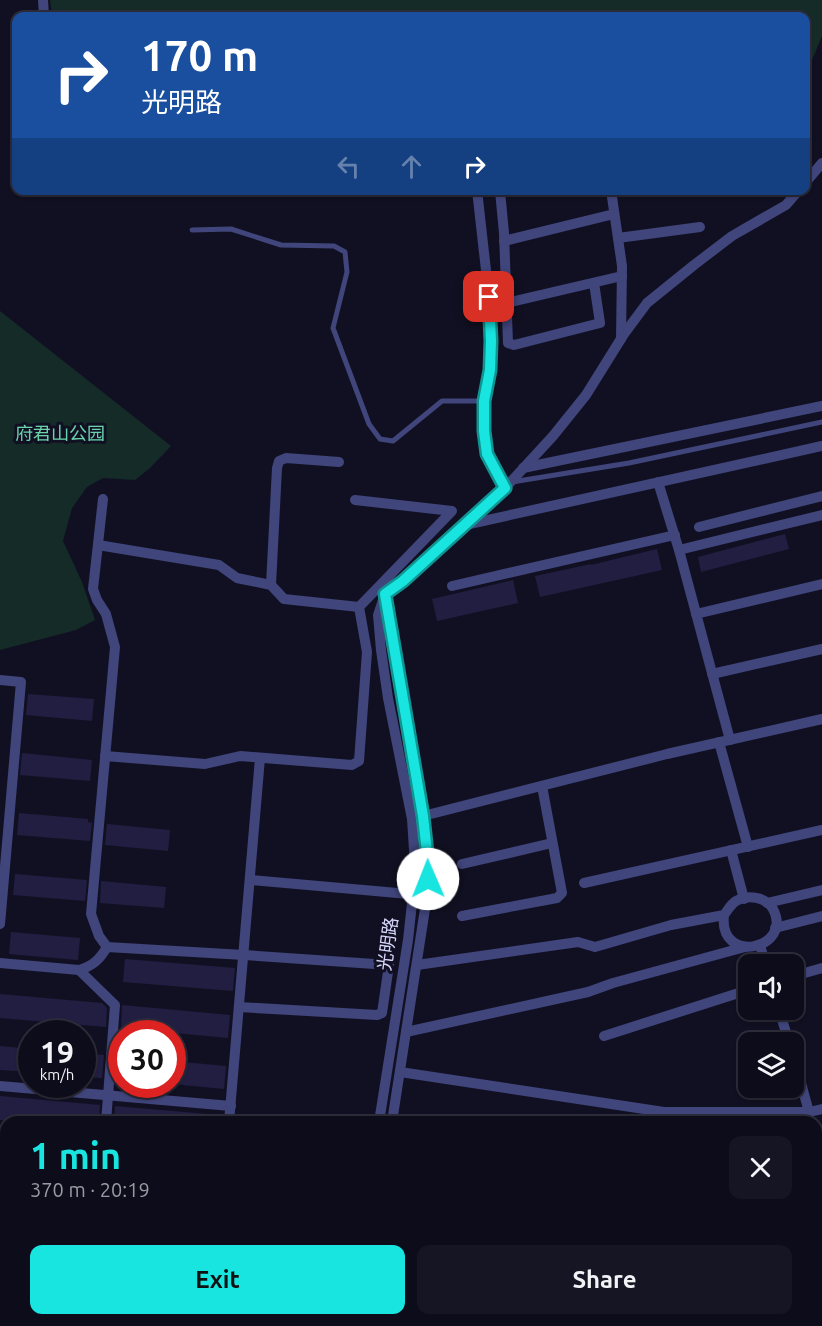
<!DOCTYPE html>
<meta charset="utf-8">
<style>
:root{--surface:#0d0c1a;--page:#161523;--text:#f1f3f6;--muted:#9a9ba2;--line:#2d2c39;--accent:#18e4e0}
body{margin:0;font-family:Ubuntu,"Noto Sans SC",sans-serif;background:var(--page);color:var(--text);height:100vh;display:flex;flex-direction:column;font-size:22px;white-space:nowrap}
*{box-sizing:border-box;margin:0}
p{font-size:20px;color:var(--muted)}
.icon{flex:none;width:33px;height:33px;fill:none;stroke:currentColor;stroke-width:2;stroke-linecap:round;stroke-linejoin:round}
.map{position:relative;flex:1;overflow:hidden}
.drawer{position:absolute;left:0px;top:1116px;width:822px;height:210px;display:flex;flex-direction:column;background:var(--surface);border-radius:18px 18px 0 0;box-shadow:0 2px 4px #0004,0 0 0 2px var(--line)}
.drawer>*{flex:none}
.guide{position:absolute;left:12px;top:12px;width:798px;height:183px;border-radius:12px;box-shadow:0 2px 4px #0004,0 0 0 2px var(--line);background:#1a4fa0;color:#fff;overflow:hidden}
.tools{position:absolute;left:738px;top:954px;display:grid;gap:12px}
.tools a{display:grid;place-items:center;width:66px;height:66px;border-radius:12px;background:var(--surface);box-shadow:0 2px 4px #0004,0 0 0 2px var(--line);font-size:30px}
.speed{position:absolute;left:18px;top:1020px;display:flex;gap:12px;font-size:30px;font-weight:700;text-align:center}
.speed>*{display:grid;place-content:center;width:78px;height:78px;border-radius:50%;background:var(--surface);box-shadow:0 2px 4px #0004,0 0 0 2px var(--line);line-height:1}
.speed small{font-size:15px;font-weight:400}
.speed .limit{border:9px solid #d22;background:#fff;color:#111}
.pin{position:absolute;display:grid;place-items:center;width:51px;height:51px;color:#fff;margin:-26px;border-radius:12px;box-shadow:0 3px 9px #0006}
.me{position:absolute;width:66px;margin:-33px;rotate:359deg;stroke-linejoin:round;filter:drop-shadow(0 0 4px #0008)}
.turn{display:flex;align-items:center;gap:21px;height:126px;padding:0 30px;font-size:27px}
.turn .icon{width:78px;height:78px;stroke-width:2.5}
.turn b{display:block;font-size:42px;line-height:51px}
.lanes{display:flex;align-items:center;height:57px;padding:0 30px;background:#0003;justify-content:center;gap:30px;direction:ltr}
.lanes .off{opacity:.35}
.round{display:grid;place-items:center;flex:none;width:63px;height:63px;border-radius:12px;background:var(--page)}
.overview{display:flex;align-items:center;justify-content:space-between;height:102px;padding:0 30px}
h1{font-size:36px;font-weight:700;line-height:45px;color:var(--accent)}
.primary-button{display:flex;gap:12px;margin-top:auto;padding:12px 30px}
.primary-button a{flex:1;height:69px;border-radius:12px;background:var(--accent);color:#111;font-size:24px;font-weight:700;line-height:69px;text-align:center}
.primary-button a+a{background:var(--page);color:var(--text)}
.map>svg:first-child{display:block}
</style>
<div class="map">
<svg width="822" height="1326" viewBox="0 0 822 1326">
<rect width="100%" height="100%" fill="#111022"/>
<g fill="#142b28">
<polygon points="50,0 822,0 822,36 807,72 806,72 806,16 52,16"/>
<polygon points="0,311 171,446 150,468 135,480 103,478 87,487 72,508 63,541 82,582 95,620 76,630 0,650"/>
</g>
<g fill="#211e41">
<polygon points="785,534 789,549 701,572 698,557"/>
<polygon points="657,549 662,570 540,597 535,576 591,564 591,565"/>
<polygon points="513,580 518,603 437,621 432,599"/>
<polygon points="28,694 94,699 92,721 26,715"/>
<polygon points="22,753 92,760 90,781 20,775"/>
<polygon points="19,813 88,819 88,822 92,823 90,841 17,835"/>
<polygon points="107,824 170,830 168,851 105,845"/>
<polygon points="15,874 87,880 85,901 13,895"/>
<polygon points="101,881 166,887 164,908 100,903"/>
<polygon points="11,932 80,938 78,960 9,954"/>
<polygon points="125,959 235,968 233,991 123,982"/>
<polygon points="0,994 102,1003 107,1008 106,1027 0,1018"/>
<polygon points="122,1005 230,1015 228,1038 121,1028"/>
<polygon points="0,1046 32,1049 32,1072 0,1070"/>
<polygon points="82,1053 104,1055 102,1078 82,1077"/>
<polygon points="172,1061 226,1066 224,1089 172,1084"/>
<polygon points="0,1096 100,1105 99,1122 28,1122 0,1120"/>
<polygon points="115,1106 219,1115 219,1122 114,1122"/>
</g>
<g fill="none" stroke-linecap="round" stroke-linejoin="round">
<g stroke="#40457c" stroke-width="5">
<polyline points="192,230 231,229 281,245 334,246 345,252 347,272 333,328 369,424 380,439 393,441 442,401 484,401"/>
<polyline points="512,482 629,463 822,422"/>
</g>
<g stroke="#40457c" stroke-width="10">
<polyline points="43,0 44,16"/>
<polyline points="806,182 822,163"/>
<polyline points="503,190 500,191 504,233 508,343 514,345 600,323 594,283"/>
<polyline points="611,190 622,266 621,339"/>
<polyline points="611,193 631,190"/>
<polyline points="618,238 700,227"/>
<polyline points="504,241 614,214"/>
<polyline points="506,303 622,276"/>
<polyline points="523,468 822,406"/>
<polyline points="658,482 679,550 730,740"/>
<polyline points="505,488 553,436 586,395 624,334 647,303 694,265 732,236 786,205 799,190"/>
<polyline points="103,499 93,589 97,600 106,614 115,647 91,914 99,936 107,947 244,955 389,965 382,1013 377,1015 239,1007"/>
<polyline points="465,525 822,446"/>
<polyline points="699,527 822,496"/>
<polyline points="98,545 219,565 237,578 271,585 284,599 359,607"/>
<polyline points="679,550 822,515"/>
<polyline points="271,585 277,468 279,461 286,458 339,462"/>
<polyline points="452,586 675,535"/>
<polyline points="386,598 423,816 428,862 427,896 392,1122"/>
<polyline points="696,614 822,584"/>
<polyline points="712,674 822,649"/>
<polyline points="0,680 21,682 0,924"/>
<polyline points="719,742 748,847"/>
<polyline points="105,756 205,764 240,756 352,765 359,761 367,652 359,607 452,511 355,500"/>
<polyline points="423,816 667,754 822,719"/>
<polyline points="731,850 744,899"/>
<polyline points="462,864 552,843"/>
<polyline points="250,880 420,895"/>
<polyline points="584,883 822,830"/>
<polyline points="767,903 822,890"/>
<polyline points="462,916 557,898 562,893 542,786"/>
<polyline points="775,928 822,916"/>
<polyline points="760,946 766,964"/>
<path d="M0,963L79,970C93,966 100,959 107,947"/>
<path d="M417,965L578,942L595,947L671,925L724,915C728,910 730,905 736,901C748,894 766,897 773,909C794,949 718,966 724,915"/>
<polyline points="79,970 115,1005 106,1122"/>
<polyline points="794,976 822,968"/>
<polyline points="779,1010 789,1042"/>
<polyline points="406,1032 588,992 613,983 745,947"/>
<polyline points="604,1036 748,990"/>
<polyline points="794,1058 809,1112 808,1122"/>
<polyline points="400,1072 664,1112 809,1112 822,1109"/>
<polyline points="0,1086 231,1106"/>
<polyline points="229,1122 260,758"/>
<polyline points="379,1122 408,940 413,894 415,865 412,819 388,698 381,650 378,615 385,594 403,581 505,488 487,454 484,431 484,401 490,370 491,341 489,297 477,190"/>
<polyline points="0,1133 6,1133"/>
<polyline points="0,1174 6,1174"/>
<polyline points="822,1190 820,1202 822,1202"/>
<polyline points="816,1248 822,1249"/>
<polyline points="0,1269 6,1269"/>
</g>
<g stroke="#7782f0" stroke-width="12">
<polyline points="346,1326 347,1320"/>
<polyline points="361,1326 362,1320"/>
</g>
<g stroke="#ee5db3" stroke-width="18">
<polyline points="0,1282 6,1282"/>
<polyline points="0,1294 6,1294"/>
<polyline points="386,1320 446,1326"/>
<polyline points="526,1320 588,1326"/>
</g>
<g stroke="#18e4e0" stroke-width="4" stroke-dasharray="9 8" stroke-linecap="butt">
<polyline points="0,1230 6,1230"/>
<polyline points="816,1311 822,1312"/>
</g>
</g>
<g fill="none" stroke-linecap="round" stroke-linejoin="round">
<defs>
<polyline id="route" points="428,879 428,862 423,816 385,594 403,581 505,488 487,454 484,431 484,401 490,370 491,341 489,297"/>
</defs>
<use href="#route" stroke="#109492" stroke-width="15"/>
<use href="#route" stroke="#18e4e0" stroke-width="10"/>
</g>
<g text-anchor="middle" stroke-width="6" stroke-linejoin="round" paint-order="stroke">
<g font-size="18" fill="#69d3ac" stroke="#111022">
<text x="60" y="440">府君山公园</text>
</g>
<g font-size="18" fill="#d6d6fb" stroke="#111022">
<text transform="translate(388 944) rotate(-82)" y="6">光明路</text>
</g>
</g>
</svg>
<div class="tools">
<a><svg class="icon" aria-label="sound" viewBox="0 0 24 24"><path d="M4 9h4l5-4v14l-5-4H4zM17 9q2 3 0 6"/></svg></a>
<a><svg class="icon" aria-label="layers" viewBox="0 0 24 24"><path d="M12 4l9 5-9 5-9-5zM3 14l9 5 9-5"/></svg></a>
</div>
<div class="speed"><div>19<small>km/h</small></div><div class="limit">30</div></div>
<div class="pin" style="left:489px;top:297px;background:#d93025"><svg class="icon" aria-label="arrive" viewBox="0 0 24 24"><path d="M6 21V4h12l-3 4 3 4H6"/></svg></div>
<svg class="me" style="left:428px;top:879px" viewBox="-20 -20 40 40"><circle r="19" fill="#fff"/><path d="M0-13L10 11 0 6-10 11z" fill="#18e4e0"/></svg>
<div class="guide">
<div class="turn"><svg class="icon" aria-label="right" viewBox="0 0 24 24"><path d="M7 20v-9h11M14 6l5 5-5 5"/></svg><div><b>170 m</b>光明路</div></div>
<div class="lanes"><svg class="icon off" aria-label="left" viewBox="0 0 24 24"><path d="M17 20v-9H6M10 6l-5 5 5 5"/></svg><svg class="icon off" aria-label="ahead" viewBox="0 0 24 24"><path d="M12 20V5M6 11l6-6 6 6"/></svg><svg class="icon" aria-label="right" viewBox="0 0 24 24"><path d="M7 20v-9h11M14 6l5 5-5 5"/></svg></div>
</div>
<section class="drawer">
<div class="overview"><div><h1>1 min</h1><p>370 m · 20:19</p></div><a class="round"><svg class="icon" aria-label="close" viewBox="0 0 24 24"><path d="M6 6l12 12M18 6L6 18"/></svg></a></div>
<div class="primary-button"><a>Exit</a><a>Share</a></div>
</section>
</div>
